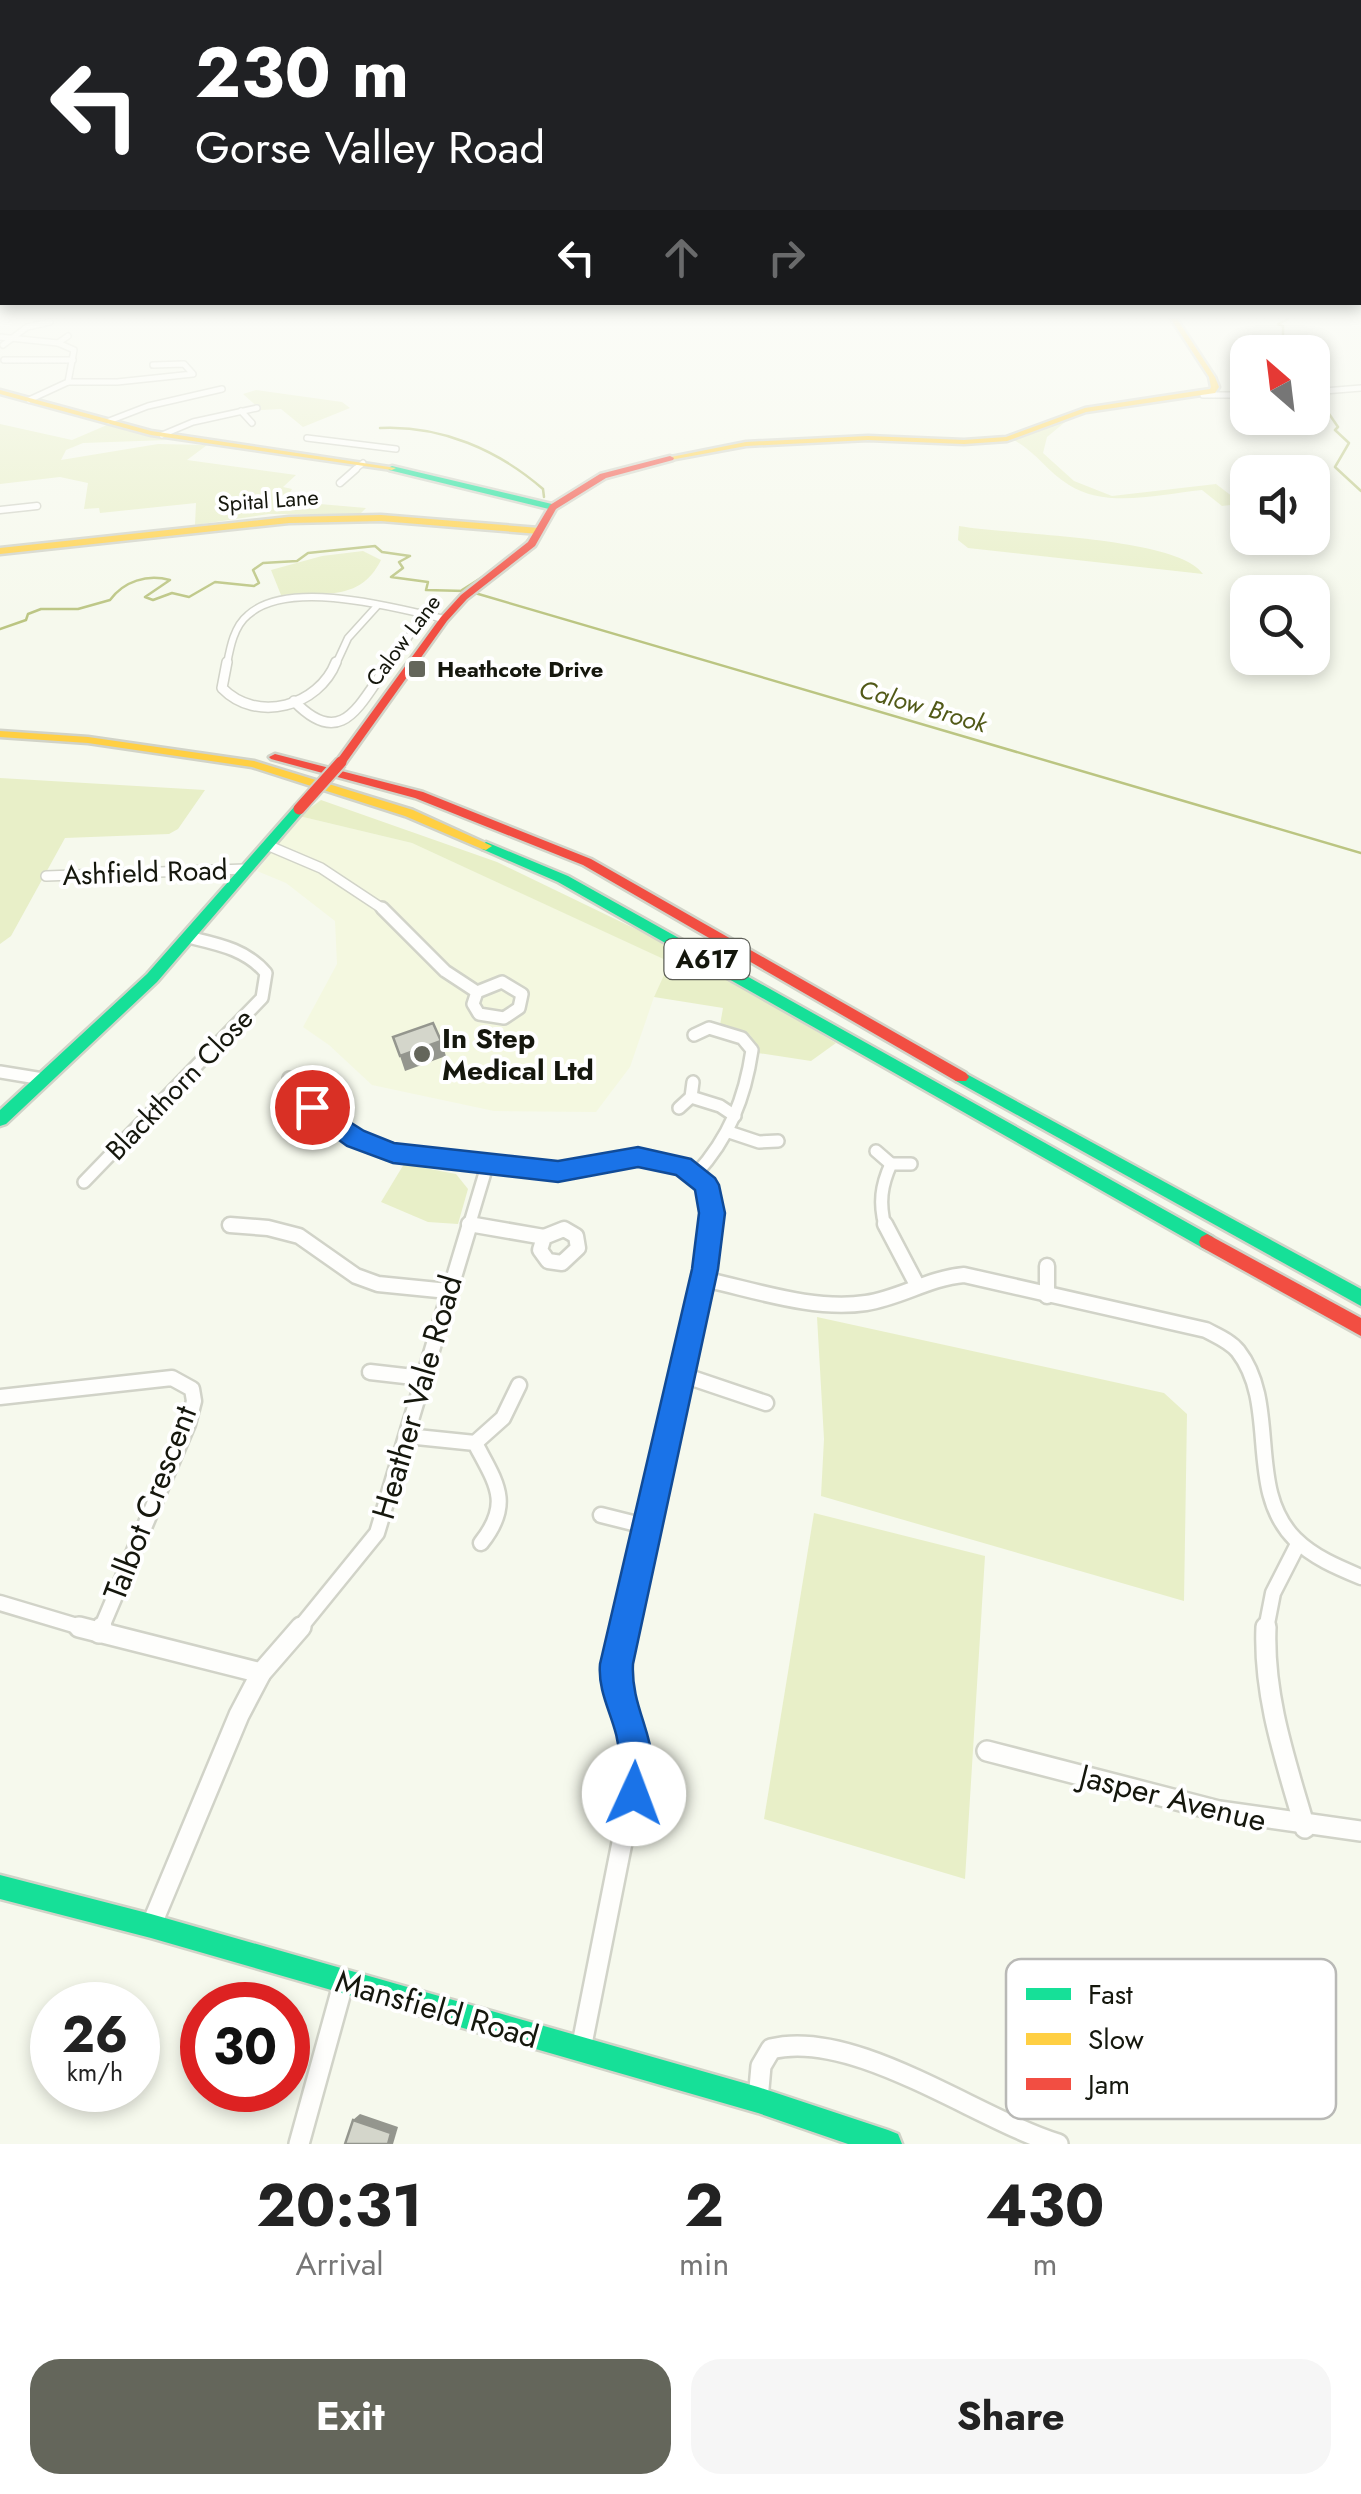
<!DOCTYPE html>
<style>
:root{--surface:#fff;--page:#f6f6f6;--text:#222;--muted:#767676;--accent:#64665b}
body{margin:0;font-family:Jost,sans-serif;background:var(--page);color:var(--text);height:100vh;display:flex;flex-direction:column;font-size:38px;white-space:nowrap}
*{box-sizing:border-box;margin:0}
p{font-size:32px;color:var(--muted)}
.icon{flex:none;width:55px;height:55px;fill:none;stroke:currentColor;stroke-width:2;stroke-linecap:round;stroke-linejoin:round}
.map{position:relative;height:2144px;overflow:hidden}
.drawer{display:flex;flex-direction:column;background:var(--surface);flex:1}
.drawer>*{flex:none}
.top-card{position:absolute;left:0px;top:0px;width:1362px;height:305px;box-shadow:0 5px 15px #0003;background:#202124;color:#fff;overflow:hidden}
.needle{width:65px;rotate:332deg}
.buttons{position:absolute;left:1230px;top:335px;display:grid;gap:20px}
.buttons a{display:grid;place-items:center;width:100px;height:100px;border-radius:20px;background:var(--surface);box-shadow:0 5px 15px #0003;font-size:50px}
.speed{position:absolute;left:30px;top:1982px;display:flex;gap:20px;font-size:50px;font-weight:700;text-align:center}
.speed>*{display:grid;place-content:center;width:130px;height:130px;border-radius:50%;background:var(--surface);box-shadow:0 5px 15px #0003;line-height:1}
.speed small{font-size:25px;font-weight:400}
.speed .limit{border:15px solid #d22;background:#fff;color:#111}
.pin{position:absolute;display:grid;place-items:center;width:85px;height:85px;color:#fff;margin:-42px;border:5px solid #fff;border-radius:50%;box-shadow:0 2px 10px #0007}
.me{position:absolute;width:110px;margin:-55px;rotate:2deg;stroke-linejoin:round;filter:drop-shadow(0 0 8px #0008)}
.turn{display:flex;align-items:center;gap:35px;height:210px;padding:0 30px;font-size:45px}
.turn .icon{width:130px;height:130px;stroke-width:2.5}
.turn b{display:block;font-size:70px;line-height:85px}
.lanes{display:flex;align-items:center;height:95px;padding:0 30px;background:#0003;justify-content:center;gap:50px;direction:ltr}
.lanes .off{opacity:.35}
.eta{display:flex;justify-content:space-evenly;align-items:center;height:170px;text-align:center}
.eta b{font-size:60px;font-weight:700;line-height:70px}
.action{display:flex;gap:20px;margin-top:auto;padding:20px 30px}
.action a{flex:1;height:115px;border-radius:30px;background:var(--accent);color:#fff;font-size:40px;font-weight:700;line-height:115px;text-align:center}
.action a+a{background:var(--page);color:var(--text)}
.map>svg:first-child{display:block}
</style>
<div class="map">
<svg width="1361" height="2144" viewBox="0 0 1361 2144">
<rect width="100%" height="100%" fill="#f6f9ed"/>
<polygon fill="#f4f8e0" points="299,816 412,843 671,962 654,997 630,1067 596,1112 494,1111 372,1085 329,1045 303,1027 337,964 335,921 286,883 257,871"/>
<g fill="#e8efc8">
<polygon points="256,390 342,402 350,408 303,427 281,409 261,410 243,394"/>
<path d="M1070,418L1047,437L1043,453L1074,481L1112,496L1216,484L1237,500L1247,498V503L1222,506L1202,490C1160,494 1107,509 1069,485C1048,472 1036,452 1014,440Z"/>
<polygon points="0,424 72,440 107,425 167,440 83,443 66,450 61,460 158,444 207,445 187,460 296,475 283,487 292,489 285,501 366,508 360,514 269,514 195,525 196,503 100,513 99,508 84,509 88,483 60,477 0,484"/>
<path d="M959,526C1007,535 1178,536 1203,574L968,548L958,540Z"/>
<path d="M363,551L381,560C359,604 321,591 281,595L271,570L322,556Z"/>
<polygon points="0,778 205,790 178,829 169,834 65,838 11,936 0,944"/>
<polygon points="321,800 497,862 675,948 836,1043 811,1061 758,1053 750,1035 720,1025 723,1008 654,997 670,962 412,843 299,816"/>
<polygon points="404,1164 456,1174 468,1189 458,1224 428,1222 381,1202"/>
<polygon points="817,1317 1164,1393 1187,1414 1184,1601 821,1496 824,1439"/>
<polygon points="814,1513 985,1556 965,1879 764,1819"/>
</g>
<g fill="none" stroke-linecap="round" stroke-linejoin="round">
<g stroke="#bbc582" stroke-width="2.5">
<polyline points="1288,319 1278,324 1283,326 1283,339 1294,345 1292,352"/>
<polyline points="1312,389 1338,427 1335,430 1349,443 1335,467 1361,491"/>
<path d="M380,428C441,425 498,450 543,489L544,497"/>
<polyline points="522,548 530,537"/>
<polyline points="462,590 495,569"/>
<polyline points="475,593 1361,853"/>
<path d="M0,629L26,620L28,614L41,609H78L110,600C124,581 147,574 170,580L145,597L153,600L172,593L189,597L215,582L254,586L259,583L253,570L263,563L297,561L308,553L375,546L382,552L410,556L399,562L403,568L391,577L428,582L426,590L465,591"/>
</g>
<defs>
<g id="street-far5">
<polyline points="0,337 58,343 68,336"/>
<polyline points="3,345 27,327 50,322"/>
<polyline points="4,360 73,360"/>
<polyline points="68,382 117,382 193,374 184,364 153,365"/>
<polyline points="1312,392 1361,388"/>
<polyline points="1203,395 1248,395"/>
<polyline points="29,400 68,382 74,350 58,343"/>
<polyline points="241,411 252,423"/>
<polyline points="109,421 148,406 222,389"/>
<polyline points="162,435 193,422 257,408"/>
<polyline points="307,438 396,449"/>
<polyline points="353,471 363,463"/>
</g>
<g id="street-far4">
<polyline points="340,483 356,469"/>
<polyline points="0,510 37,506"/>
<path d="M227,664C230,648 234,626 248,615C289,578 396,608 444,619"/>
<polyline points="336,664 348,638 377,606"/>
<polyline points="388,664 414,630 419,613"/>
</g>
<g id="street-far3">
<path d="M227,662L222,688C257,724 319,706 336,662"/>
<path d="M294,701C343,752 360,702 390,662"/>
<polyline points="267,845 321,868 386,911"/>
<polyline points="46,876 245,869"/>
</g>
<g id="street-far2">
<polyline points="382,908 445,971 477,992"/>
<polygon points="502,982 522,994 519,1008 504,1018 479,1014 473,1004 477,992"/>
<path d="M694,1035L709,1028L742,1038L752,1050C745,1098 729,1138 696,1174"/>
<polyline points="0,1072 43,1079"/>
<path d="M289,1078C349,1153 396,1153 485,1163C509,1166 537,1173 561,1170C623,1163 652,1143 707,1185L710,1226"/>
<polyline points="691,1097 720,1106 735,1116"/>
<polyline points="285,1100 300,1092"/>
<polyline points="679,1108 691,1097 693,1082"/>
<polyline points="729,1132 759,1142 778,1141"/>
<polyline points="876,1151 891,1164"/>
<path d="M84,1182L262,998L266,973C246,949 217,944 188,937"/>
<polyline points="469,1224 481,1226"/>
<polyline points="230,1225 244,1226"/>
<polyline points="469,1226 487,1166"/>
<path d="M885,1226C879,1203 881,1186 891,1164H911"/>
</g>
<g id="street-far1">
<polyline points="469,1224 544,1237"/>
<polyline points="885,1224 916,1283"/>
<polyline points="230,1225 268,1228 299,1236 356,1276 378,1284 448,1291"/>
<polygon points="564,1229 576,1236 578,1248 562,1263 548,1261 540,1250 544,1237"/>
<polyline points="1047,1266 1047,1296"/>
<path d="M703,1279C755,1290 813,1311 866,1303C900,1298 929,1278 964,1275L1206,1330C1217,1336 1230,1341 1238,1351C1280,1405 1245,1489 1295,1539C1313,1557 1337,1567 1361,1577"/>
<polyline points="370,1372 422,1378"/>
<polyline points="680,1374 766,1403"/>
<polyline points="0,1397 172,1378 192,1389 194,1401 188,1424 101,1629"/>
<path d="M407,1436L475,1443C496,1483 513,1503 481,1543"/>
<polyline points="475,1443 503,1418 519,1385"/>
<polyline points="601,1515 649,1527"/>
<polyline points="0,1603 87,1629"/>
<polyline points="299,1629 377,1533 470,1224"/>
<polyline points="625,1629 705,1269 711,1224"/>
<polyline points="1266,1629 1273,1593 1298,1544"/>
</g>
<g id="street">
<polyline points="79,1627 261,1673"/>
<path d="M1266,1627C1263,1697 1286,1762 1305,1828"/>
<polyline points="99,1633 102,1627"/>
<polyline points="987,1751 1219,1811 1361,1831"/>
<polyline points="151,1926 239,1715 261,1673 301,1627"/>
<polyline points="581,2049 638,1762 617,1677 625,1627"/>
<path d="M758,2100L761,2066L771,2049C854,2028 977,2119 1058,2144"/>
<polyline points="299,2144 344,1981"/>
</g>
<g id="fast">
<polygon points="392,466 556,505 557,507 553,510 389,470 388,468"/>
<polygon points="299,805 305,809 303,812 157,982 6,1124 0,1126 0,1110 147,974 295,806"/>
<polygon points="486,842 568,876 1213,1237 1215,1242 1213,1247 1207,1250 1201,1247 558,882 482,849 480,846"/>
<polygon points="961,1071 1361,1289 1361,1306 956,1081 953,1077 956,1073"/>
<polygon points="0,1875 151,1914 758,2087 888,2130 898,2134 902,2144 848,2144 758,2113 151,1938 0,1899"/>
</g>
<g id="slow">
<polygon points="1171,319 1177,319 1215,377 1219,387 1215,393 1086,412 1007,441 964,444 868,440 746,446 670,460 666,458 746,442 868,436 964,440 1006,437 1085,408 1210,389 1211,387 1209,377"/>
<polygon points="0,390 151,431 396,468 392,470 151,435 0,394"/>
<polygon points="381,515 539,528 543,531 539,534 381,521 289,523 0,554 0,548 289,517"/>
<polygon points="0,731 88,737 254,761 413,810 492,846 486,850 482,849 405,816 252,767 88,743 0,737"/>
</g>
<g id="jam">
<polygon points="670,456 674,458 673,460 606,478 556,509 535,546 467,599 447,621 345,764 337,764 337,760 441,617 461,595 528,542 550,505 600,474"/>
<polygon points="275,754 423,792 591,859 966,1073 969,1077 966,1081 956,1081 583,865 415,798 271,759 269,757"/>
<polygon points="1207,1234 1361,1318 1361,1336 1201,1247 1199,1242 1201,1237"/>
</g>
</defs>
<use href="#street-far5" stroke="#d1d3c8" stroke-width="8"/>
<use href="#street-far4" stroke="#d1d3c8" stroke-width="9"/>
<use href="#street-far3" stroke="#d1d3c8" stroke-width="12"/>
<use href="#street-far2" stroke="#d1d3c8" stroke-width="16"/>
<use href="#street-far1" stroke="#d1d3c8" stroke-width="19"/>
<use href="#street" stroke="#d1d3c8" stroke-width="24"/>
<use href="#fast" stroke="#d1d3c8" stroke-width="5"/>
<use href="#slow" stroke="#d1d3c8" stroke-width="5"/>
<use href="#jam" stroke="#d1d3c8" stroke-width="5"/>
<use href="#street-far5" stroke="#fefefc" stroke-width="5"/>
<use href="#street-far4" stroke="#fefefc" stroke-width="6"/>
<use href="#street-far3" stroke="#fefefc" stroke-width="9"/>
<use href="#street-far2" stroke="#fefefc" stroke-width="11"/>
<use href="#street-far1" stroke="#fefefc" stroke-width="14"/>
<use href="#street" stroke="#fefefc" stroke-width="19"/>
<use href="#fast" fill="#16e098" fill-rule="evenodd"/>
<use href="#slow" fill="#ffcf43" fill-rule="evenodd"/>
<use href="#jam" fill="#f24e42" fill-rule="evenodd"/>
<defs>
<polyline id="jam-bridge" points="299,809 341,762"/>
</defs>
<use href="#jam-bridge" stroke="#d1d3c8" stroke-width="15" stroke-linecap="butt"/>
<use href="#jam-bridge" stroke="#f24e42" stroke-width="11"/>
</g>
<g fill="#94968e">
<polygon points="441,1041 446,1056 405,1071 400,1056"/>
<polygon points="360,2114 398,2127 393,2144 388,2144 353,2120"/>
</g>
<g fill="#d4d6cb" stroke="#94968e" stroke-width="2.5">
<polygon points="433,1023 441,1041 400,1056 393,1037"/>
<polygon points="353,2120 391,2133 388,2144 345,2144"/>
</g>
<linearGradient id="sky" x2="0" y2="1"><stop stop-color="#96bbbf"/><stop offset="0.51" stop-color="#fbfcf7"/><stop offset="1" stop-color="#fbfcf7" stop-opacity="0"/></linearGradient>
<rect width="1361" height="620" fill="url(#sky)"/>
<path fill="#1a73e8" stroke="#114b97" stroke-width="2.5" d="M312,1098L364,1131L394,1143L558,1161L638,1147L691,1159L715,1178L719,1185L725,1213L718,1269L633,1664C630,1716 669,1750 646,1806L634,1811L621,1806C614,1789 619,1776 619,1758C620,1725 597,1698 600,1664L692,1269L699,1213L695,1190L676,1175L638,1167L558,1182L393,1163L347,1146L303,1114L300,1107L303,1100Z"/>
<g fill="#64665b" stroke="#fff" stroke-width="4">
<rect x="407" y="659" width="20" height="20" rx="5"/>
<circle cx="422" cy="1054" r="10"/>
</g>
<g text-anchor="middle" stroke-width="8" stroke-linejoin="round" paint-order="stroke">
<g font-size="22" fill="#15170d" stroke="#fff">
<text transform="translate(268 500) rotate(-4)" y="8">Spital Lane</text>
<text transform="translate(403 640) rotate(-53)" y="8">Calow Lane</text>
</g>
<g font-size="22" font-weight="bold" fill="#15170d" stroke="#fff" text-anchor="start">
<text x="437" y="677">Heathcote Drive</text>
</g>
<g font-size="25" font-style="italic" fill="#515917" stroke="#fff">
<text transform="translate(923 706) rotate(16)" y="9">Calow Brook</text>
</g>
<rect fill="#fff" stroke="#5b5d56" stroke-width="2.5" x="664.5" y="939" width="85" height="40" rx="8"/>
<g font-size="25" font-weight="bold" fill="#15170d">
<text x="707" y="968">A617</text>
</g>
<g font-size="28" fill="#15170d" stroke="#fff">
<text transform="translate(145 872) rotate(-2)" y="10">Ashfield Road</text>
<text transform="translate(179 1084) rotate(-46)" y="10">Blackthorn Close</text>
</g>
<g font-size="28" font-weight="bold" fill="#15170d" stroke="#fff" text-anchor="start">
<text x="442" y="1048">In Step<tspan x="442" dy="32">Medical Ltd</tspan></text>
</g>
<g font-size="32" fill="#15170d" stroke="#fff">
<text transform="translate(417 1397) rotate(-74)" y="11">Heather Vale Road</text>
<text transform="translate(150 1503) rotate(-69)" y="11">Talbot Crescent</text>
<text transform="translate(1173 1798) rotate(14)" y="11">Jasper Avenue</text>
<text transform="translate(437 2009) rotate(16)" y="11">Mansfield Road</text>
</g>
</g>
<rect x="1006" y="1959" width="330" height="160" rx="15" fill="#fff" stroke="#b9b9b6" stroke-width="2.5"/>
<rect x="1026" y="1988" width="45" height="12" fill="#16e098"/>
<rect x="1026" y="2033" width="45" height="12" fill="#ffcf43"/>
<rect x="1026" y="2078" width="45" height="12" fill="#f24e42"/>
<g font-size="28" fill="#15170d">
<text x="1088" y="2004">Fast</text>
<text x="1088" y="2049">Slow</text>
<text x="1088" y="2094">Jam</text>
</g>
</svg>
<div class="buttons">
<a><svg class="needle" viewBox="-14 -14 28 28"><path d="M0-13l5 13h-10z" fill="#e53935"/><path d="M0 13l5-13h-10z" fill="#767676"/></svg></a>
<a><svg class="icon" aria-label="sound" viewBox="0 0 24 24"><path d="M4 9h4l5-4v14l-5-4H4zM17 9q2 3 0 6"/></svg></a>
<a><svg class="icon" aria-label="search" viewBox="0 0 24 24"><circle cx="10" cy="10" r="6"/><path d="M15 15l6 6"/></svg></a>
</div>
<div class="speed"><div>26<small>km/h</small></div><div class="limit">30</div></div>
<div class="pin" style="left:312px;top:1107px;background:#d93025"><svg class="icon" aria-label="arrive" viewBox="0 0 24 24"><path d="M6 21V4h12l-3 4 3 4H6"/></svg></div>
<svg class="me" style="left:634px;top:1794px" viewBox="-20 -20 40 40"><circle r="19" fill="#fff"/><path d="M0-13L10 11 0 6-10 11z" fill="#1a73e8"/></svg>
<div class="top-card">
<div class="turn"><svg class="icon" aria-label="left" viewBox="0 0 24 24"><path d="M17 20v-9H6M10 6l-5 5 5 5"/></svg><div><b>230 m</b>Gorse Valley Road</div></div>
<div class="lanes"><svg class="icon" aria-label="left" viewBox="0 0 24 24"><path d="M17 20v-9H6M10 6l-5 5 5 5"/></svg><svg class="icon off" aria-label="ahead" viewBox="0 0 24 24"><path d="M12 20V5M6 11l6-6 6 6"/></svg><svg class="icon off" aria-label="right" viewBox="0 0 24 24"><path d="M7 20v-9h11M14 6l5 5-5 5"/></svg></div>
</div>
</div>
<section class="drawer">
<div class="eta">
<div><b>20:31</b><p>Arrival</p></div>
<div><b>2</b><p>min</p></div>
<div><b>430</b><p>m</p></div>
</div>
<div class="action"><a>Exit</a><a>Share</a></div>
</section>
